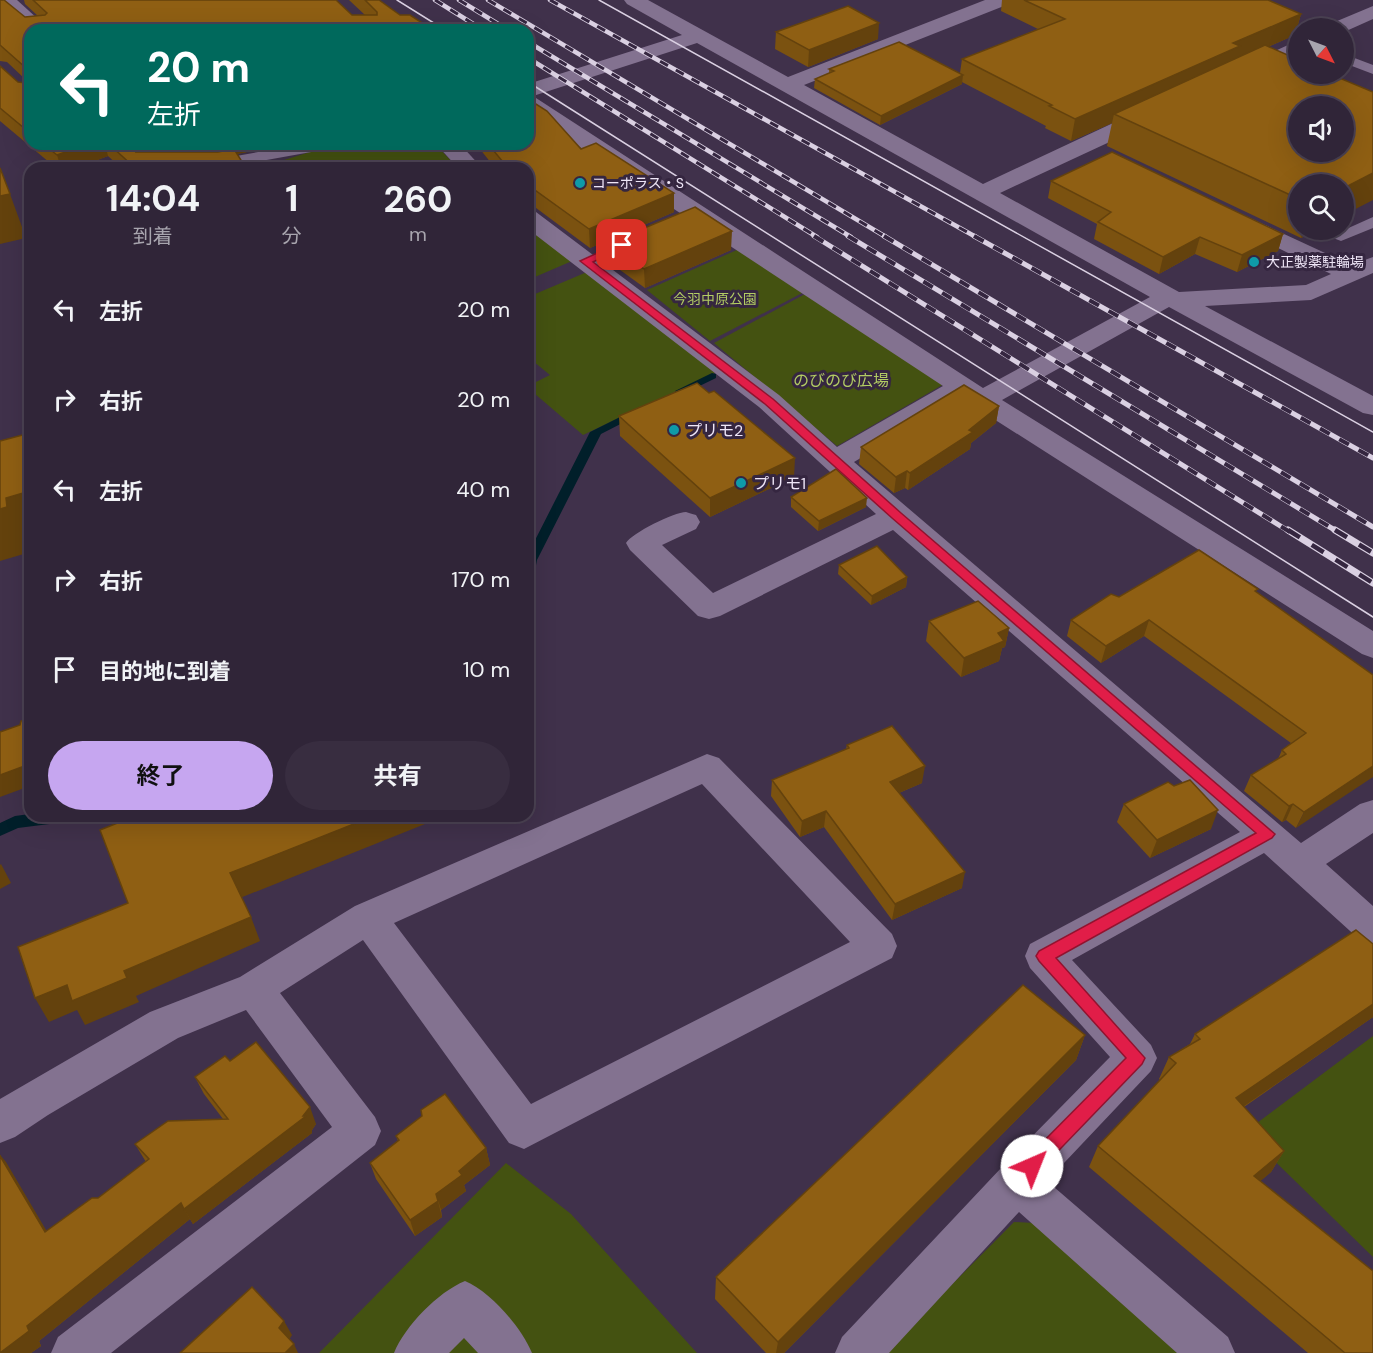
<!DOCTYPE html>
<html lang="ja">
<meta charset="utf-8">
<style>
:root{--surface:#302538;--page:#382d40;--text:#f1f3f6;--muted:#a8a5ae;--line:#4b4253;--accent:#c6a6f0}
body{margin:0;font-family:"DM Sans","Noto Sans JP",sans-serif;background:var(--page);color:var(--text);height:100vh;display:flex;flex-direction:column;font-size:22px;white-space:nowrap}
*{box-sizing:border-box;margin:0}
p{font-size:20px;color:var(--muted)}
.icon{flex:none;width:33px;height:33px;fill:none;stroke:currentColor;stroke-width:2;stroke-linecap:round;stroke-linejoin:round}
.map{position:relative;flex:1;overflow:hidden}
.details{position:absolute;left:24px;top:162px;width:510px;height:660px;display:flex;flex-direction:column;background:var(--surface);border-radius:18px;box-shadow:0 6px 24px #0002,0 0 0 2px var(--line)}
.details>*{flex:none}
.hud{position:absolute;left:24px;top:24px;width:510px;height:126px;border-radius:18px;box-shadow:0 6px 24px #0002,0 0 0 2px var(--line);background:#00695c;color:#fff;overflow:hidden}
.needle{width:39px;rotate:132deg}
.tools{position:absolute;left:1288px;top:18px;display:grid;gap:12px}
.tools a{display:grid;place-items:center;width:66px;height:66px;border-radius:50%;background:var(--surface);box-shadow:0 6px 24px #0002,0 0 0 2px var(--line);font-size:30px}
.pin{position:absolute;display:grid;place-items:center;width:51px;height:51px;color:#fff;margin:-26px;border-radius:12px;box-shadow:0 3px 9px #0006}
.me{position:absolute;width:66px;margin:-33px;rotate:44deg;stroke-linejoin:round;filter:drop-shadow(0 0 4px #0008)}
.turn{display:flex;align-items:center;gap:21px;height:126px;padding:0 24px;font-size:27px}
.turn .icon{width:78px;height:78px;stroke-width:2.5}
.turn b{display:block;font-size:42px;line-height:51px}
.eta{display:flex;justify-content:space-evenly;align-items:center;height:102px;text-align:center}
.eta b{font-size:36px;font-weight:700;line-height:42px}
.button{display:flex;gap:12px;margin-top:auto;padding:12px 24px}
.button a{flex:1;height:69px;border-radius:36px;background:var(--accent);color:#111;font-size:24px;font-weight:700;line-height:69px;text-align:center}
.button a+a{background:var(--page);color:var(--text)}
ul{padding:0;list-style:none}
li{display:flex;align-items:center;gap:18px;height:90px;padding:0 24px}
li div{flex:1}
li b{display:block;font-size:22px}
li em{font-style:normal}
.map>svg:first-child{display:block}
</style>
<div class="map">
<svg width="1373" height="1353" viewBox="0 0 1373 1353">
<rect width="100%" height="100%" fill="#40314b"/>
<g fill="#445211">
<polygon points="350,144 435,144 458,168 258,168 310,152"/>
<polygon points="528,229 572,261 528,280"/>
<polygon points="739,249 804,292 710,341 647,290"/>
<polygon points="587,272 719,371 583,435 528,388 528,386 550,375 528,357 528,297"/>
<polygon points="807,293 944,384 837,446 714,343"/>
<polygon points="1373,1036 1373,1257 1245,1132"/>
<polygon points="506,1163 571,1214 697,1353 319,1353"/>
<polygon points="1014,1222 1034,1223 1183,1353 884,1353"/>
</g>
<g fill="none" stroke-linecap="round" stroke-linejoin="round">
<g fill="#011f2a" fill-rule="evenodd">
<polygon points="712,373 716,374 716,378 685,393 677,393 675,391"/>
<polygon points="634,410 638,411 638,415 601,434 537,560 534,576 528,580 528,554 590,432"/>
<polygon points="30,814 30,816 72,816 70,820 65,822 18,828 0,836 0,823 15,816"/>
</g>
<g fill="#837290" fill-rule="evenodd">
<polygon points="1344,54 1373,65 1373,74 1344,63"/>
<polygon points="303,144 336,144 328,149 222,168 189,168 197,163"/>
<polygon points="1373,217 1373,228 1341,241 1320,233 1318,230 1344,230"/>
</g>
<g fill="#837290" fill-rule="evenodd">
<polygon points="0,0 17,0 50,30 30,32 0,6"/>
<path d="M624,0H648L788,77L985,0H1012L1009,4L804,85L983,184L1143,109L1151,107L1159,109L1162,114L1159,119L1000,193L1179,292L1306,285L1331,274L1231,225L1227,220L1231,215L1239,213L1351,265L1373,257V273L1311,300L1205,306L1373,396V415L1363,413L1169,307L1002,400L1373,631V658L1362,654L961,398L854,462L1301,843L1360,804L1373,800V833L1326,864L1373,906V945L1360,940L1264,853L1072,960L1151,1045L1157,1058L1151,1071L1047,1181L1228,1337L1235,1353H1177L1019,1212L889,1353H835L842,1337L1002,1167L1110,1057L1030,968L1025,956L1030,944L1240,832L893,530L720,616L709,619L698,616L630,550L626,543C632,533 674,512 686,512C689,513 692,514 696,515L700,522L696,529L662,545L713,593L876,514L759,407L528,229V210L536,212L779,395L837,447L943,386L528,113V84L682,35L627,4ZM697,43L1150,297L983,388L536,98L530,97Z"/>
<polygon points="1373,6 1373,19 1344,32 1344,28 1327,28 1330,24"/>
<polygon points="1299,40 1299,54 1249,77 1242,79 1235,77 1232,73 1235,69"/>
<polygon points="152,144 176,144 198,168 174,168"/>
<polygon points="436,144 460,144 482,168 458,168"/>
<path d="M707,754L719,758L892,934L897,946L892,958L524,1149L509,1143L363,940L280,993L375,1117L381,1131L375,1145L111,1353H51L58,1337L332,1127L246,1010L178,1038L48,1115L15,1137L0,1143V1099L150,1012L240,977L355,906ZM702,784L850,942L531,1104L394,923Z"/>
<path d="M465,1281C491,1292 521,1327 532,1353H478L464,1338L449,1353H394C405,1326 438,1292 465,1281Z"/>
</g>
<g stroke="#dad0e2" stroke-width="1.5">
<polyline points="397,0 445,30"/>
<polyline points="599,0 1373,432"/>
<polyline points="528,82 1373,617"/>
</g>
<defs>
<g id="rail-far2">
<polyline points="435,0 483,30"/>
<polyline points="459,0 508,30"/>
<polyline points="488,0 886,237"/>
<polyline points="550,0 976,237"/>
<polyline points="528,42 851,237"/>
<polyline points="528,58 817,237"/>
</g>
<g id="rail-far1">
<polyline points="814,236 1290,532"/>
<polyline points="848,236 1338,532"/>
<polyline points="884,236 1373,527"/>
<polyline points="974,236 1373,458"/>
</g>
<g id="rail">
<polyline points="1288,530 1373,583"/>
<polyline points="1335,530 1373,553"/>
</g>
</defs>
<use href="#rail-far2" stroke="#dad0e2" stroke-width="4.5"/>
<use href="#rail-far1" stroke="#dad0e2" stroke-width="5"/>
<use href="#rail" stroke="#dad0e2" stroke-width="7"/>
<use href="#rail-far2" stroke="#352640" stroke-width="3" stroke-dasharray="9" stroke-linecap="butt"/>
<use href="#rail-far1" stroke="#352640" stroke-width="4" stroke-dasharray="11" stroke-linecap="butt"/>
<use href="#rail" stroke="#352640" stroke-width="4.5" stroke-dasharray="14" stroke-linecap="butt"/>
</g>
<g fill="#7b5210">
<polygon points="0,0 25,17 38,16 25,4 24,0 336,0 352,15 365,15 349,0 379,0 400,15 30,30 30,144 157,144 159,152 186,152 179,144 280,144 273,147 237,154 246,168 121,168 108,156 76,168 56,168 0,121 0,66 18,82 26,83 26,80 7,62 0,61"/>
<polygon points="1002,0 1268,0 1301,14 1295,35 1268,47 1299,184 1299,230 1317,230 1301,238 1107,146 1112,123 1071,141 1045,128 1046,126 962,82 962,84 880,125 814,88 815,79 829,74 829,69 960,73 962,59 1038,29 1001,11"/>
<polygon points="776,32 878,39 808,67 775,49"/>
<polygon points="476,144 528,144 581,149 674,212 590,248 528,202 528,168 495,168"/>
<polygon points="1051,181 1283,234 1278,251 1237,272 1195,254 1159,274 1094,239 1097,224 1048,198"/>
<polygon points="608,243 731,250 645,288 609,262"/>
<polygon points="999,406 996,423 971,443 970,449 908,490 905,488 894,493 859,464 861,447"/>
<polygon points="619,416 794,477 710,517 620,436"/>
<polygon points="791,497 866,507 818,531 791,507"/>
<polygon points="839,565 907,577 906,587 871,605 838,574"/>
<polygon points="1257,592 1373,675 1296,828 1286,820 1282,822 1244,791 1251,775 1278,759 1282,750 1291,743 1144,636 1101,663 1067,636 1071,620 1119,597"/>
<polygon points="929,621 1009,628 1005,647 1002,648 999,661 961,677 926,641"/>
<polygon points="847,745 922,783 899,793 962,888 892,920 824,827 800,837 771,796 772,780 846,749"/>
<polygon points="1124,804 1211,829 1150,858 1117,822"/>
<polygon points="1373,944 1373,1017 1244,1107 1284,1151 1271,1172 1260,1181 1373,1353 1308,1353 1089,1167 1098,1146 1160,1080 1159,1079 1169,1057 1190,1044 1195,1034"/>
<polygon points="1085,1035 1076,1060 784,1353 766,1353 715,1299 716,1277"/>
<polygon points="195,1077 316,1124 312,1130 312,1133 193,1224 190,1219 39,1341 41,1346 31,1353 0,1353 0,1155 46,1231 98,1198 146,1162 135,1144 223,1119 204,1094"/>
<polygon points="396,1136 486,1148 490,1165 464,1185 466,1191 441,1210 442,1217 415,1236 376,1179 370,1163 398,1141"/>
</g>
<g fill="#64420d">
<polygon points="1301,14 1295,35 1114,114 1112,123 1071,141 1075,119 1233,43"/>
<polygon points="879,23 878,39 808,67 809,50"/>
<polygon points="963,75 962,84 880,125 881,116"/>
<polygon points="88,144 105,144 108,156 76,168 61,168 57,155"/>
<polygon points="143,144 157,144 161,157 136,152 139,146"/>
<polygon points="191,144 280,144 273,147 195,162"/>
<polygon points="1373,173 1373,200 1344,215 1344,188"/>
<polygon points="674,193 674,212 590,248 589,229"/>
<polygon points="10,194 26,238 0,244 0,196"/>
<polygon points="1303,230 1317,230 1301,238"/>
<polygon points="732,231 731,250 645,288 644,269"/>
<polygon points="1283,234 1278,251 1237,272 1242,255"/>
<polygon points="1200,237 1195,254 1159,274 1163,257"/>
<polygon points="999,406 996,423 971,443 970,449 908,490 910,473 969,430"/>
<polygon points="795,458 794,477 710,517 710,498"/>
<polygon points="907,471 905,488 894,493 896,477"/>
<polygon points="30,491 30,543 26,545 27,553 0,561 0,509 6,498"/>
<polygon points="867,498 866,507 818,531 819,521"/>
<polygon points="907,577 906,587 871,605 872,596"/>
<polygon points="1149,620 1144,636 1101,663 1106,646"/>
<polygon points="1009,628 1005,647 1002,648 999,661 961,677 964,658 998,633"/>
<polygon points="30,764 30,786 0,797 0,775"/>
<polygon points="925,766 922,783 887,798 890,782"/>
<polygon points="1373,766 1373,777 1296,828 1304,812"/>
<polygon points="1293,804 1286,820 1282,822 1289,806"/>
<polygon points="1218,810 1211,829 1150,858 1157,840"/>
<polygon points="826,811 824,827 800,837 802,821"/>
<polygon points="374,816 445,816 240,898 230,873"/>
<polygon points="1,864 11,883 0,889 0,865"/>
<polygon points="965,872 962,888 892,920 895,904"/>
<polygon points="251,917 260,941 136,996 139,1002 85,1025 77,1010 49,1022 35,998 67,985 124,971"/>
<polygon points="1373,1004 1373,1017 1224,1120 1236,1098"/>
<polygon points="1085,1035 1076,1060 784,1353 776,1353 778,1342"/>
<polygon points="310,1107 316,1124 312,1130 312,1133 193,1224 184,1209 303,1116"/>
<polygon points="486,1148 490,1165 464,1185 466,1191 441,1210 436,1194 459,1171"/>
<polygon points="1284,1151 1271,1172 1242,1197 1254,1176"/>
<polygon points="0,1155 6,1162 56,1247 45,1232 0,1156"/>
<polygon points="438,1201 442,1217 415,1236 410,1220"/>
<polygon points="181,1203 190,1219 39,1341 41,1346 31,1353 0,1353 27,1326"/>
<polygon points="284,1321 292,1335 287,1343 279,1328"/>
<polygon points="294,1344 298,1353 285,1353"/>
</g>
<g fill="#8f5f13" stroke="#64420d" stroke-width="1.5" fill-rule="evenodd">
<polygon points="0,0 4,0 25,17 45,15 47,13 33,0 336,0 352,15 377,15 377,12 365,0 379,0 400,15 410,15 433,30 30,30 30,133 0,108 0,66 18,82 26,83 26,68 0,45"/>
<polygon points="1024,0 1268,0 1301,14 1233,43 1240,46 1075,119 1049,106 1052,105 962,59 1065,19"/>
<polygon points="848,6 879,23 809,50 776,32"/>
<polygon points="899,42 963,75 881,116 815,79 834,71 829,69"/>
<path d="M1265,45L1299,60V74H1330L1373,92V173L1344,188V184H1299V199L1114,114ZM1299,106H1344V152H1299Z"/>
<polygon points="528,99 547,111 581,149 596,143 674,193 589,229 528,185 528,168 508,168 488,144 528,144"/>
<polygon points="43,144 88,144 57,155"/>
<polygon points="109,144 143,144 139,146 136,152 218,152 234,149 246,168 135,168"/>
<polygon points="1112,152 1283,234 1242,255 1200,237 1163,257 1098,222 1111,212 1051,181"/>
<polygon points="0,168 10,194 0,196"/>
<polygon points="695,207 732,231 644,269 608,243"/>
<polygon points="697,383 709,393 714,391 795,458 710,498 619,416"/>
<polygon points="964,385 999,406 969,430 973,432 910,473 907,471 896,477 861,447"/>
<polygon points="30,433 30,491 6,498 7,507 0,509 0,441"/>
<polygon points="836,469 867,498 819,521 791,497"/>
<polygon points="877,546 907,577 872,596 839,565"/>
<polygon points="1199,550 1258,589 1255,591 1373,675 1373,766 1304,812 1293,804 1289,806 1251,775 1286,754 1282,750 1306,733 1149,620 1106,646 1071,620 1111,594 1119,597"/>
<polygon points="978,601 1009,628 998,633 1004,641 964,658 929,621"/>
<polygon points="30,718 30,764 0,775 0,732 20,725 21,721"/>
<polygon points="892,726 925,766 890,782 965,872 895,904 826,811 802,821 772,780 849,748 847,745"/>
<polygon points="1190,780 1218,810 1157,840 1124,804 1168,782 1174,786"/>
<polygon points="135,816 374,816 230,873 251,917 124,971 127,978 72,1001 67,985 35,998 18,947 128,903 100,830"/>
<polygon points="1356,930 1373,944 1373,1004 1236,1098 1284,1151 1254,1176 1373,1271 1373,1353 1345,1353 1098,1146 1176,1063 1169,1057 1200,1039 1195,1034"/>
<polygon points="1023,985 1085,1035 778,1342 716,1277"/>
<polygon points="256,1042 310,1107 303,1116 306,1116 184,1209 181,1203 27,1326 29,1331 0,1353 0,1156 45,1232 92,1198 98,1198 149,1159 135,1144 168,1121 228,1119 195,1077 225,1056 230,1061"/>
<polygon points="445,1094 486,1148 459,1171 462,1175 436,1194 438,1201 410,1220 370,1163 399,1140 396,1136 422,1116 421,1110"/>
<polygon points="252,1287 284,1321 279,1328 294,1344 285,1353 180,1353"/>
</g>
<polygon fill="#e11d48" stroke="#92132f" stroke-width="1.5" points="619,243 628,245 593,262 773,399 901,513 1275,834 1272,838 1056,958 1145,1058 1142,1064 1038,1172 1032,1175 1025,1172 1023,1166 1025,1160 1126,1058 1039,961 1036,956 1039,951 1256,833 892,518 765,404 580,261"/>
<g fill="#0f9aa8" stroke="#352640" stroke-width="2">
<circle cx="580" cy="183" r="6"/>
<circle cx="1254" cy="262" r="6"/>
<circle cx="674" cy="430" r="6"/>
<circle cx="741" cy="483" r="6"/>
</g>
<g text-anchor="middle" stroke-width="6" stroke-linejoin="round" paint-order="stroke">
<g font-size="14" fill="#efe6f7" stroke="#352640" text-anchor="start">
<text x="592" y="188">コーポラス・S</text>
<text x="1266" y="267">大正製薬駐輪場</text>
</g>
<g font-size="14" fill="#b2cc63" stroke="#352640">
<text x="715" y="304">今羽中原公園</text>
</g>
<g font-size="16" fill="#b2cc63" stroke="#352640">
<text x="841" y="386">のびのび広場</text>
</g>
<g font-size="16" fill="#efe6f7" stroke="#352640" text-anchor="start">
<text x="686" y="436">プリモ2</text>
<text x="753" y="489">プリモ1</text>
</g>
</g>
</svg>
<div class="tools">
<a><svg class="needle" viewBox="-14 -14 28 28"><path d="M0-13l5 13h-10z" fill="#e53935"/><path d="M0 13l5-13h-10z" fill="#a8a5ae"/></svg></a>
<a><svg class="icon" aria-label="sound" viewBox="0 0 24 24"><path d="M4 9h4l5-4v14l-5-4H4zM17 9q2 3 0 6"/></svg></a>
<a><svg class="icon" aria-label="search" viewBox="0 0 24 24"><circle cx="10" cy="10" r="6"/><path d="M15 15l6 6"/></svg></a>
</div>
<div class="pin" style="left:622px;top:245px;background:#d93025"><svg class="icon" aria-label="arrive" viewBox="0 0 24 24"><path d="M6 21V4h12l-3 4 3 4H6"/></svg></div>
<svg class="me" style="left:1032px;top:1166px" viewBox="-20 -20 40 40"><circle r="19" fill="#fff"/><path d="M0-13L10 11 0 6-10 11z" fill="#e11d48"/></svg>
<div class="hud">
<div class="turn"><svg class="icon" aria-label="left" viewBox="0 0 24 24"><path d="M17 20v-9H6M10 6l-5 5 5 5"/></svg><div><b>20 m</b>左折</div></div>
</div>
<section class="details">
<div class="eta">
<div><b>14:04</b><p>到着</p></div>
<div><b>1</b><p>分</p></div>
<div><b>260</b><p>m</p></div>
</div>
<ul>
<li><svg class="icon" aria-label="left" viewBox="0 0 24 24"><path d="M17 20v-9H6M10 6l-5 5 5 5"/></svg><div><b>左折</b></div><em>20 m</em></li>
<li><svg class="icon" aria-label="right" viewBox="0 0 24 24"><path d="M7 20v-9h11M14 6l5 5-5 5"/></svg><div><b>右折</b></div><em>20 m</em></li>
<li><svg class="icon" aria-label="left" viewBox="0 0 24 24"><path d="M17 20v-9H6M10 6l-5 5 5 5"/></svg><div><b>左折</b></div><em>40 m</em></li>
<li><svg class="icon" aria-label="right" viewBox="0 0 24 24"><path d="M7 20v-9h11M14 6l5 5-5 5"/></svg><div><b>右折</b></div><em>170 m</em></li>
<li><svg class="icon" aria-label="arrive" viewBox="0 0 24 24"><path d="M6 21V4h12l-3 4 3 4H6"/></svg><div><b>目的地に到着</b></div><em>10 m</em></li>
</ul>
<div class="button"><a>終了</a><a>共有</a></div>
</section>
</div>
